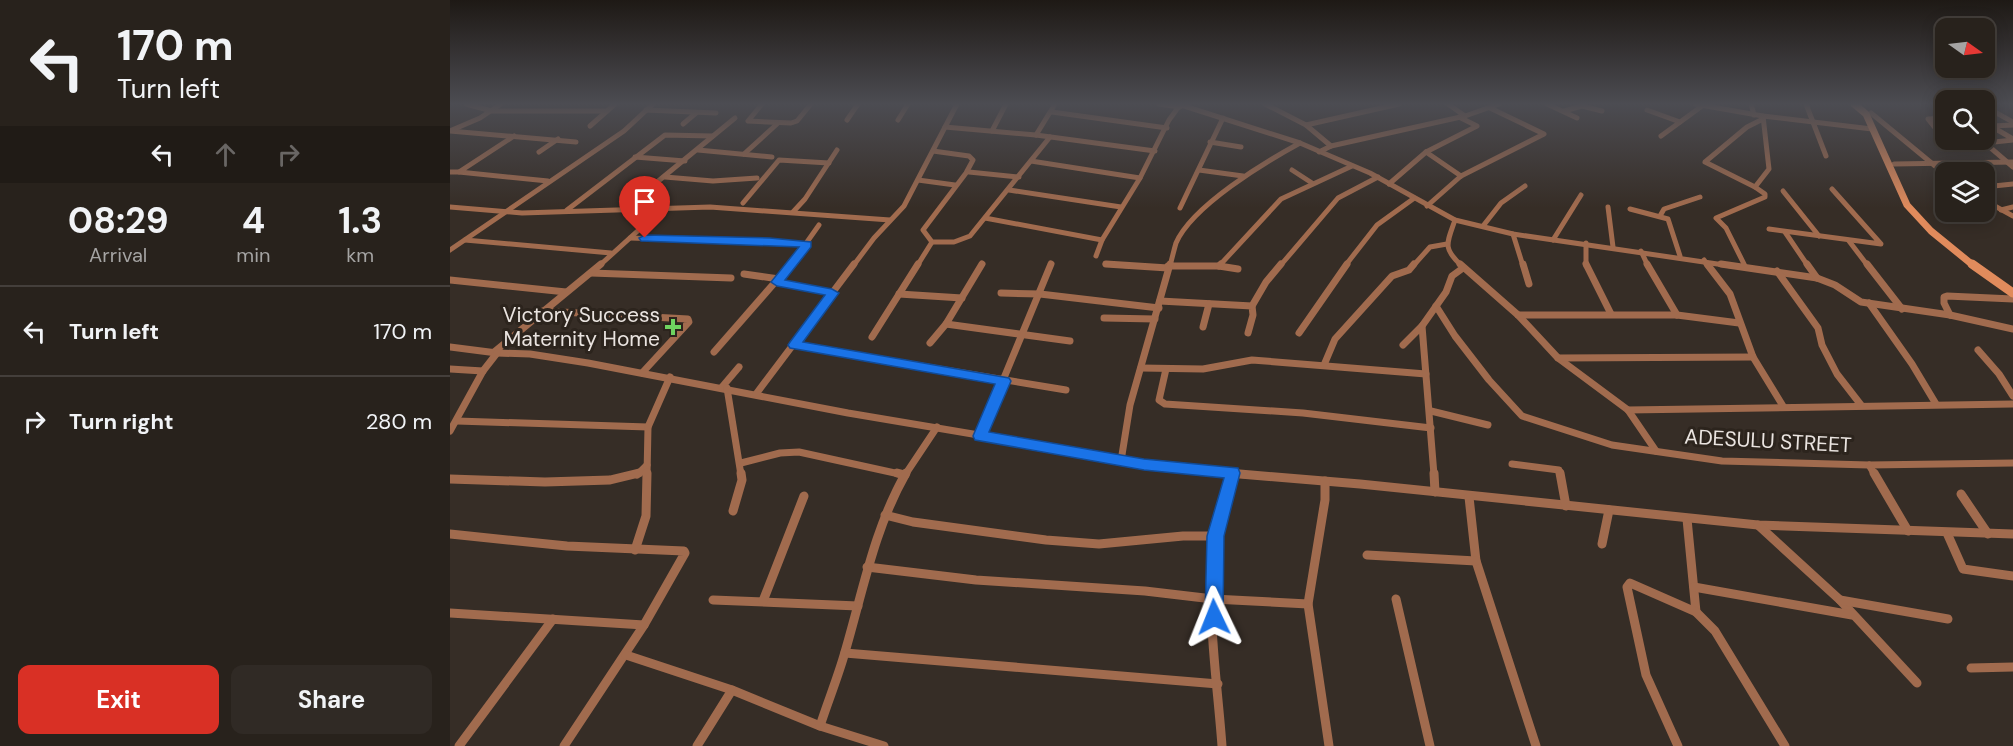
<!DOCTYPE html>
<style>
:root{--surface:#28221c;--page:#302a25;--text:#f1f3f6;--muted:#a5a4a3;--line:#443f3b;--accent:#d93025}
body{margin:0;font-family:"DM Sans",sans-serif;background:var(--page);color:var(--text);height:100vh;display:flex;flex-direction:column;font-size:22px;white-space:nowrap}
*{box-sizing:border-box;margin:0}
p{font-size:20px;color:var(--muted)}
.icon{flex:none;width:33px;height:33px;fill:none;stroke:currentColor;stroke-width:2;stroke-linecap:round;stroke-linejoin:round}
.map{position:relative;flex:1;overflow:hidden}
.details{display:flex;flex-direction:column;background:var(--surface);width:450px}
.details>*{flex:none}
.hud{background:#28221c;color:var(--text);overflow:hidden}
.needle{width:39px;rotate:104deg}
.tools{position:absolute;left:1485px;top:18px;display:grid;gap:12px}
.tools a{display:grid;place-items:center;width:60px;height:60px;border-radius:12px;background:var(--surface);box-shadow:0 3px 15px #0003,0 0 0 2px var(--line);font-size:30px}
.pin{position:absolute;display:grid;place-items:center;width:51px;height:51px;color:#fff;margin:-62px -26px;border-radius:50% 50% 50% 0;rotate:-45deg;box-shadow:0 0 6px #0007}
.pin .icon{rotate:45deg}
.me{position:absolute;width:66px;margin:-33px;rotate:358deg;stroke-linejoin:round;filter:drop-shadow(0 0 4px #0008)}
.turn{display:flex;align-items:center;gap:21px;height:126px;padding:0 18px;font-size:27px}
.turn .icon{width:78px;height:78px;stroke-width:2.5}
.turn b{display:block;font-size:42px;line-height:51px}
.lanes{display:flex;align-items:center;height:57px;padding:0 18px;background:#0003;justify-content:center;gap:30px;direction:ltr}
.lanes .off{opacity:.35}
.eta{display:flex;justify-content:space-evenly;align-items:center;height:102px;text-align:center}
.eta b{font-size:36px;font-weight:700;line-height:42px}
.action{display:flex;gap:12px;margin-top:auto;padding:12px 18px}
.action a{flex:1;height:69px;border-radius:12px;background:var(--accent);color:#fff;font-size:24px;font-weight:700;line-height:69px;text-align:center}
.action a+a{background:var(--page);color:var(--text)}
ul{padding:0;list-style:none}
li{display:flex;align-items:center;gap:18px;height:90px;padding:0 18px;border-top:2px solid var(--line)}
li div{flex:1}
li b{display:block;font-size:22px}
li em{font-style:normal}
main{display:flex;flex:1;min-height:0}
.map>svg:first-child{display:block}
</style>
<main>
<section class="details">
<div class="hud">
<div class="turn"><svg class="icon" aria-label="left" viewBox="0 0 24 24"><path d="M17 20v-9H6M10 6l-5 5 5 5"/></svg><div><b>170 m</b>Turn left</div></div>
<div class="lanes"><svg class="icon" aria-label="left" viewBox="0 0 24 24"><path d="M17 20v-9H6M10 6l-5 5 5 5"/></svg><svg class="icon off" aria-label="ahead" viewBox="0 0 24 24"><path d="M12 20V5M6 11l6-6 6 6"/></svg><svg class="icon off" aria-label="right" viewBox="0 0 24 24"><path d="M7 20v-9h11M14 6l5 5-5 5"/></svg></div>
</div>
<div class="eta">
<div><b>08:29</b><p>Arrival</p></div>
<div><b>4</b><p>min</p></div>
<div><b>1.3</b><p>km</p></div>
</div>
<ul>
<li><svg class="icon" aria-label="left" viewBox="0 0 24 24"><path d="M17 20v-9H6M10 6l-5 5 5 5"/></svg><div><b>Turn left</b></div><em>170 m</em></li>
<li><svg class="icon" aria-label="right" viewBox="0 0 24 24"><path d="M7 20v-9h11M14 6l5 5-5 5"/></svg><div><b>Turn right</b></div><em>280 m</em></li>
</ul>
<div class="action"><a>Exit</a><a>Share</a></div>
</section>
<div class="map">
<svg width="1563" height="746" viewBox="0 0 1563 746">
<rect width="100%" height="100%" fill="#362d26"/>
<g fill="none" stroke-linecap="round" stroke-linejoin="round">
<g stroke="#a16b4e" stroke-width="5">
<polyline points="16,104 42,111 157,111"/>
<polyline points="312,104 298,121 341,123 347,121 361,104"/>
<polyline points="709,104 730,107"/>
<polyline points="728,104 850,143 920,173 1005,220 1063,234 1281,266"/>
<polyline points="815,104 856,125 881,146"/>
<polyline points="998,104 1015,116"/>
<polyline points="1097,104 1127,118"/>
<polyline points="1245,104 1313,116 1422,129"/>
<polyline points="1301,104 1304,115"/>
<polyline points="1356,104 1376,156"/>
<polyline points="1534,106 1563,122"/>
<polyline points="196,110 266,113"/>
<polyline points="1197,110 1230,122"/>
<polyline points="1114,111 1132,106 1152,111"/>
<polyline points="602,112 717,128"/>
<polyline points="1421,113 1496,175"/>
<polyline points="1496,118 1478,119 1486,129 1496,134"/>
<polyline points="397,120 408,104"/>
<polyline points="448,120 458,104"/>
<polyline points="1534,122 1563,139"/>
<polyline points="233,124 246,113"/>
<polyline points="856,125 949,104"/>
<polyline points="140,126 165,104"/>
<polyline points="1542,126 1563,125"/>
<polyline points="495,127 586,135 705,151"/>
<polyline points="2,130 30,118 51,104"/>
<polyline points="0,131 126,142"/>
<polyline points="542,131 556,104"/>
<polyline points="586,135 605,104"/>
<polyline points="64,136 9,172 98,181"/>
<polyline points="1211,136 1252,106 1251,104"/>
<polyline points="1507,140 1535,143 1563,140"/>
<polyline points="760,142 791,147"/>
<polyline points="1535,143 1563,167"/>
<polyline points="248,150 322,157"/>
<polyline points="483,151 519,156 523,160 516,173 473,230 482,242 504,242 520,236 600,137"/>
<polyline points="89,152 108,139"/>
<polyline points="869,152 881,146 1015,116 1049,104"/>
<polyline points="976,152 1011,176"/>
<polyline points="294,154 327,124"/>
<polyline points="185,157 235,161"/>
<polyline points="581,161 690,178"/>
<polyline points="1444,164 1563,162"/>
<polyline points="749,170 793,176"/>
<polyline points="842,170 862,183"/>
<polyline points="0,172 9,172"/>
<polyline points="519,172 569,177"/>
<polyline points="215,177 263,181 307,178"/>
<polyline points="468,180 505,185"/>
<polyline points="939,184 976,152 1027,126 1009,117"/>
<polyline points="1305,187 1255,162 1297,127 1313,119"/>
<polyline points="1534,187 1563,184"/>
<polyline points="559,190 671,207"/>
<polyline points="1333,191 1369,236"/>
<polyline points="1534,200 1563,216"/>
<polyline points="293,203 329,160 379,163"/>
<polyline points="977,206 1011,176 1094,134 1040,108"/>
<polyline points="0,207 72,213 260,207 440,220"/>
<polyline points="1158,207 1163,247"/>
<polyline points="730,208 773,118"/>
<polyline points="1180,209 1218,219 1230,256"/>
<polyline points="117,210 215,135 263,136"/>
<polyline points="173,210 285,118"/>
<polyline points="1551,210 1563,207"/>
<polyline points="343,212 355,199 387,150"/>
<polyline points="1210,216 1214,209 1250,197"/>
<polyline points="535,218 652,240 690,178 719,120 730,105"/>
<path d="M1005,220C997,243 992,248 1012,266"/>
<polyline points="1033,226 1051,203 1075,186"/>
<polyline points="1319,229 1431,244 1382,189"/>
<polyline points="1335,232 1358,266"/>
<polyline points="1063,234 1073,266"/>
<polyline points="180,238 357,244"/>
<polyline points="15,240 161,253"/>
<polyline points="1103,240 1131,195"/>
<polyline points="1399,241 1418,266"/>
<polyline points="1136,243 1136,266"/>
<polyline points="0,250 174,131 203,104"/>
<polyline points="1191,251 1198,266"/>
<polyline points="646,256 652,240"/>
<polyline points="1254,260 1258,266"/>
<polyline points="655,264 679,266"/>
<polyline points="149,266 213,208"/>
<polyline points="340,266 369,225"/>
<polyline points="403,266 424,238 454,206 507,104"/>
<polyline points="467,266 482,242"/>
<path d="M720,266C722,258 724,250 726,243C742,206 815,162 850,143"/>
<polyline points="769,266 831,199 902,166"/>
<polyline points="830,266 888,198 928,177"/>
<polyline points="895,266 927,225 963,199"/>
<polyline points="963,266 980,247 997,244"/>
<polyline points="1295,266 1276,228 1266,218 1315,197 1315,194 1305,187 1319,169 1313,116"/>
</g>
<g stroke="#a16b4e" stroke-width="7">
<polyline points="532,264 496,324 620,341"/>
<polyline points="656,264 718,268"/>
<polyline points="1010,264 1068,315 1108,358 1178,410 1206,451"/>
<polyline points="1073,264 1079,284"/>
<polyline points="1136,264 1161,314"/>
<polyline points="1197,264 1227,315"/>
<polyline points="1257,264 1280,294 1303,357 1333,406"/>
<polyline points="1271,264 1367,278 1385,285 1411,302 1500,315 1563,329"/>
<polyline points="1357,264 1367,278"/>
<polyline points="1417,264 1452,309"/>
<polyline points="718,266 769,266 788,269"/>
<polyline points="769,266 771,264"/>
<polyline points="1327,271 1368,328 1372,345 1387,374 1411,405"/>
<polyline points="141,273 281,278"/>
<polyline points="294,274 329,279"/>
<polyline points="0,280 116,292"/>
<polyline points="327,282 383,293"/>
<polyline points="551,293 590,294 709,308"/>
<polyline points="449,294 512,298"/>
<polyline points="710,301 802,306 803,315 798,333"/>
<polyline points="1419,303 1462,364 1486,404"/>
<polyline points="802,306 816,282 831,264"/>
<polyline points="986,306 1005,336 1039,380 1072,416 1162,445 1272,461 1419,465 1563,463"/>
<polyline points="93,311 238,319 239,322 192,373"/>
<polyline points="1068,315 1227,315 1289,323"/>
<polyline points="1500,315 1494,303 1494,297 1497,296 1563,299"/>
<polyline points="654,318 705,319"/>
<polyline points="753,327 759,304"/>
<polyline points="849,333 897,264"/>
<polyline points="422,337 468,264"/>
<polyline points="480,343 496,324"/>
<polyline points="344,345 616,390"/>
<polyline points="953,345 972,326"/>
<polyline points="0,347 47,353 80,354 138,363 398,413 737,470 797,475"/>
<polyline points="1528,350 1549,374 1563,396"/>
<polyline points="264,352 341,264"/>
<polyline points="43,353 151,264"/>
<polyline points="1108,358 1303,357"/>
<polyline points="874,365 885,339 942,276 959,270 964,264"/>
<polyline points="691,368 753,369 802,360 976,374"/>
<polyline points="0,369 33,371"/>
<polyline points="716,369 709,400 715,404 853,413 981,428"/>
<polyline points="272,387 289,367"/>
<polyline points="277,388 291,475"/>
<polyline points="306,394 404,264"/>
<polyline points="1178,410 1563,404"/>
<polyline points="981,411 1038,425"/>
<polyline points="7,421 198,427"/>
<polyline points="0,431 33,371 47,353"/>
<polyline points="530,436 601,264"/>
<polyline points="671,461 680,405 720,264"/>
<polyline points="291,463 330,453 349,452 454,475"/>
<polyline points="1062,464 1109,470 1110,475"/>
<polyline points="1419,465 1425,475"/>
<polyline points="187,475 197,465"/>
<polyline points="197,475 198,427 220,377"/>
<polyline points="455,475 487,427"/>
<polyline points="984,475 972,326 996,292 1002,276 1013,268"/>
</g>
<g stroke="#a16b4e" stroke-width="9">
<polyline points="447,473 455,475"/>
<polyline points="778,473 910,484 1308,525 1563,534"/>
<polyline points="984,473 985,492"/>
<polyline points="1110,473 1116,506"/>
<polyline points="1424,473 1458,531"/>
<polyline points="0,479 95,482 160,480 189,473"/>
<polyline points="875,481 875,500 858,604 879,746"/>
<polyline points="1511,494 1538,534"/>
<polyline points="1019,497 1026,561 1086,746"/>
<polyline points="283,511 292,480 291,473"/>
<polyline points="435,515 463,522 596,540 649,544 733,536 765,536"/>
<polyline points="1237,519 1246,612"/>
<polyline points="1308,525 1390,600 1467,683"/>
<polyline points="1497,533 1513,569 1563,576"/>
<polyline points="0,534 117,546 234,551 235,553 194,625 114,746"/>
<polyline points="1152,544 1159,510"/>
<polyline points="185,550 196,516 197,473"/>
<polyline points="917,555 1026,561"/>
<polyline points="417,567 526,580 695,591 763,599 858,604"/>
<polyline points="1244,587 1402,615"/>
<polyline points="946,599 980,746"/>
<polyline points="263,600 408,606"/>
<polyline points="1390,600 1498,619"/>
<polyline points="313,601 354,496"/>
<polyline points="0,613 194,625"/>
<polyline points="395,653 768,684"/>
<polyline points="176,655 282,690 370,726 434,746"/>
<polyline points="1521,668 1563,667"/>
<path d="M370,726C378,701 388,677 395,652C413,591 424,529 456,473"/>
<polyline points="9,746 103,619"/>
<polyline points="247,746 282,690"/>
<path d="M772,746C767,676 754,601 766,531C769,511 777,492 783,473"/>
<polyline points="1228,746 1196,675 1177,587 1180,583 1246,612 1265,631 1335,746"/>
</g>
<polyline stroke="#e18b5c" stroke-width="7" points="1404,104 1416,114 1457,205 1481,231 1524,266"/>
<polyline stroke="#e18b5c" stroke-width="9" points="1522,264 1563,293"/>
</g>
<linearGradient id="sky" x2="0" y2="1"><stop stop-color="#1e1915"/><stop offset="0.5" stop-color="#4c4c52"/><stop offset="1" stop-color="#4c4c52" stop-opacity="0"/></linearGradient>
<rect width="1563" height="208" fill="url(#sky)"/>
<polygon fill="#1a73e8" stroke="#114b97" stroke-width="1.5" points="195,235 320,238 361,242 361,247 335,280 382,289 389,293 353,342 559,378 561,381 539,432 694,459 788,468 790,473 774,536 773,617 770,623 764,625 758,623 755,617 757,536 774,478 694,470 525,440 523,436 545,384 340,348 338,345 340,342 375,295 327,286 321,282 349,247 191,241 189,238"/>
<path fill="#6fd360" stroke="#2c241d" stroke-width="2" d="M220 318h6v6h6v6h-6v6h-6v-6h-6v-6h6z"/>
<g text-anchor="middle" stroke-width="6" stroke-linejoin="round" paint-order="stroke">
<g font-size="21" fill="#eae4e0" stroke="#2c241d" text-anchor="end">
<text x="210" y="322">Victory Success<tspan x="210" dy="24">Maternity Home</tspan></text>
</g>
<g font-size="21" fill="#eae4e0" stroke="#2c241d">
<text transform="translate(1318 441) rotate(3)" y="7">ADESULU STREET</text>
</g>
</g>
</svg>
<div class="tools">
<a><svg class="needle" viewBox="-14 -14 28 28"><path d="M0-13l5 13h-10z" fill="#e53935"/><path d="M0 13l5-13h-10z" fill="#a5a4a3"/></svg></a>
<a><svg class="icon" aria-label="search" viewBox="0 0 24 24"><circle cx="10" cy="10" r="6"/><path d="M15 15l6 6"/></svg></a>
<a><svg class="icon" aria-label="layers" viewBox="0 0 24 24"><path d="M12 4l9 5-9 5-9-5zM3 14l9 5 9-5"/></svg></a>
</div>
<div class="pin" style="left:195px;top:238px;background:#d93025"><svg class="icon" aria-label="arrive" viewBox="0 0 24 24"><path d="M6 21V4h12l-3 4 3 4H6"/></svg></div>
<svg class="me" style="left:764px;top:617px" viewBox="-20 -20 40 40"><path d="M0-17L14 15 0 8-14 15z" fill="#1a73e8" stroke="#fff" stroke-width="4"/></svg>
</div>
</main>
